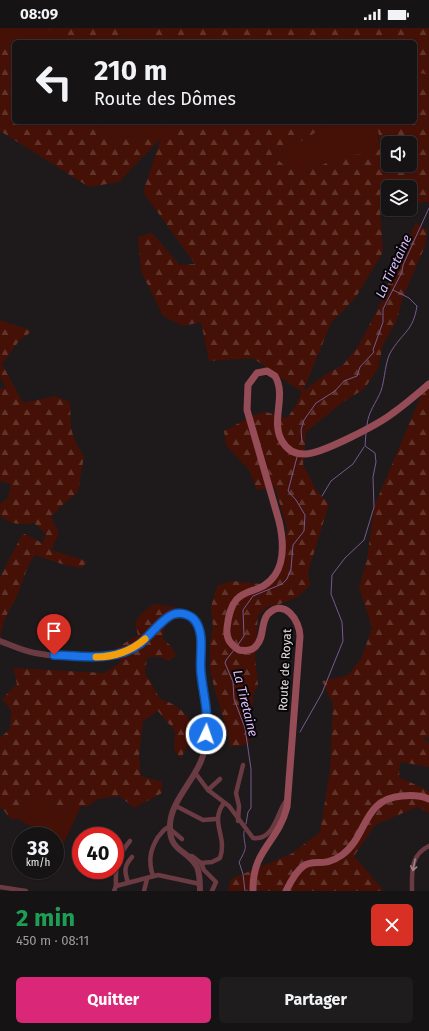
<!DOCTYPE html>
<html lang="fr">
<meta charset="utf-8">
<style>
:root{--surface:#161314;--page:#1f1c1d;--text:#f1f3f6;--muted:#9e9ea0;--line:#353234;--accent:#db2777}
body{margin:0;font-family:"Fira Sans",sans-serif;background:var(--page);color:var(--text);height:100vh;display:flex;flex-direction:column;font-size:15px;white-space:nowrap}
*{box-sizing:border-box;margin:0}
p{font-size:13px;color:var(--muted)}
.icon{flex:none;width:22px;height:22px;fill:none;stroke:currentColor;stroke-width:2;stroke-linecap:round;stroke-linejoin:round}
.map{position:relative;height:863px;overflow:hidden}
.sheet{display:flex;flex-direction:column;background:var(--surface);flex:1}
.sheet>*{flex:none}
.hud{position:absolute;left:12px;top:12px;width:405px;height:84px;border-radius:6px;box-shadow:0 1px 3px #0004,0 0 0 1px var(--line);background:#161314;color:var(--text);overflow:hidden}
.tools{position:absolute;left:381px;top:108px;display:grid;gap:8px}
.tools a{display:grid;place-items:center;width:36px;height:36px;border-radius:6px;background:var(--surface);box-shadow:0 1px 3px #0004,0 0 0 1px var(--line);font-size:20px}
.speed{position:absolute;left:12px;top:799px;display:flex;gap:8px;font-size:20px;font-weight:700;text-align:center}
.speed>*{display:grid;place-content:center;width:52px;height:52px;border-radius:50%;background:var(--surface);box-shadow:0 1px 3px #0004,0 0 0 1px var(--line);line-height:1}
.speed small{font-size:10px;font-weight:400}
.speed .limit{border:6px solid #d22;background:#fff;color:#111}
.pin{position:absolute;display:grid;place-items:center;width:34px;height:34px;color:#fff;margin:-41px -17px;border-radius:50% 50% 50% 0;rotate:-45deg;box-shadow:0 0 4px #0007}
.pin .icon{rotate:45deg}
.me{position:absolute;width:44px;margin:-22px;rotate:3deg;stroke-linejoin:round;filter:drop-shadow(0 0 3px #0008)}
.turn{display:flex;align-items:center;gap:14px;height:84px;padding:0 16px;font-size:18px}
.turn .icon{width:52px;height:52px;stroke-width:2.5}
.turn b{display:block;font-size:28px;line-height:34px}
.round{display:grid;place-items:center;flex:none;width:42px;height:42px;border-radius:6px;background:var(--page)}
.overview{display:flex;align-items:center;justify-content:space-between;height:68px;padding:0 16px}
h1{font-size:24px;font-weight:700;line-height:30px;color:#1e9e55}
.cta{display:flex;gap:8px;margin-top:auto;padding:8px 16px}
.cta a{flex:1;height:46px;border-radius:6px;background:var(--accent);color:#fff;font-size:16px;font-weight:700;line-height:46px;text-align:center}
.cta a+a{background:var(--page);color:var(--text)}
.status{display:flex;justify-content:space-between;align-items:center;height:28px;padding:0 20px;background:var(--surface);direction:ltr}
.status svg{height:11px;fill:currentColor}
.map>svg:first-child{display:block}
</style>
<div class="status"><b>08:09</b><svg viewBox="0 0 49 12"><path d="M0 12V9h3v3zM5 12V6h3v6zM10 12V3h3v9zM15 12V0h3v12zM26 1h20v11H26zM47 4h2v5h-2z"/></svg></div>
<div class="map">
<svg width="429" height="863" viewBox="0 0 429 863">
<defs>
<pattern id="forest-firs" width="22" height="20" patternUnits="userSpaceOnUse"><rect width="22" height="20" fill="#451107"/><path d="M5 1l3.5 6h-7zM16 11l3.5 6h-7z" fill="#60332b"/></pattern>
</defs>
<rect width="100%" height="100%" fill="#1e191b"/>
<g fill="#451107">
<polygon points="0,0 46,0 68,14 14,14 14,27 0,15"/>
<polygon points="118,0 157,0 149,4 150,14 127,14"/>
<polygon points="415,44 429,47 423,59 415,62"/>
<polygon points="95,94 167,94 168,96 162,109 109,108"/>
<polygon points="328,94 379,94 378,109 381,120 375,125 356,128 340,127 323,137 307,142 288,141 275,129 323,100"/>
<polygon points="39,770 55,777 81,778 63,817 55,812 55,808 48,808 18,791 19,777 26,771"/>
</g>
<g fill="url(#forest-firs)" fill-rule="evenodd">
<polygon points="46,0 118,0 127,14 68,14"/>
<path d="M157,0H429V174L410,175V159H388V179L380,180L383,224L356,269L331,295L303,363L326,346L343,337L359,317L383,271L392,243L416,195L427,202L425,218L403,269L397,292L383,317L378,341L364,361L343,374L306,404L303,436L316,462L329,476L308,544L310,557L299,568L280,576L267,579L258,588L255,629L258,657L253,667L249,716L230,719L228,706L214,659L210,640V615L213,599L211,579L217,558L232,553L270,557L282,540L287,500L275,459L257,462L249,442L226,417L224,403L254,387L266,384L287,390L295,379L302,364L253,330L209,333L201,294L183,298L163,288L141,243L138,209L152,205L180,237L195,236L143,164L161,110L119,154L89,159L0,103V15L14,27V94H95L109,108L161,109L168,96L167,94H328L323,100L275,129L288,141C300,141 311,142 322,137C328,135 335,128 342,127C356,126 368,129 381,120L377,96L379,94H415V62L423,59L429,47L415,44V14H320L316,10L310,14H150L149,4ZM388,115H410V137H388Z"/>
<path d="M0,292L32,303L19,313L2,336L23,375L55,368L70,374C71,400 69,405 84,428L78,464L60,479L51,489L59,505L51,522L87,533L82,540L65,537L35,527C24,542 24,554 16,570C10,582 3,591 1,605C0,610 1,616 0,620V549L23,505L42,515L46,506L34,495C22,497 8,497 0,487V476L8,470L11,456L0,453V360H6L0,349Z"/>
<polygon points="429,360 429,710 422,708 429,715 429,739 400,734 399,749 429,763 429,785 417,779 375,797 354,828 384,863 228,863 231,851 291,826 320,804 330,743 333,676 322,653 348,647 361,631 372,600 359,559 367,532 374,479 422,365"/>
<path d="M154,576L176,579L165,598L162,610L171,618L176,628L168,633L158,628L147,630L145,645L160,671C182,678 188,688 199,707L197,714L187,718L181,731L174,721L175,703L158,683L143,693L139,728L141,748L162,754V765L134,780L120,768L98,771L88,778H81L55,777L39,770L26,771L19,777L18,791H11L0,778V710L10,701L11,682L2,671L17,656L13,640L104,645L120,635L118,619L138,607L135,595L141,586Z"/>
</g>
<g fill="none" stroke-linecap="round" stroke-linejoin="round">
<g stroke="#755a8f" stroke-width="1">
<path d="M367,397C368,384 376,375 381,363C385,352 385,331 392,322C404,303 413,303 417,278L409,270L393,262"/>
<polyline points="302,414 301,402 304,392 316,375 335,363 344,353 357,348 360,339 374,324 373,322 383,294 383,281 402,244 403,237 429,180"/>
<polyline points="322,468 331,453 353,436 364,419"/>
<polyline points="237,618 244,608 243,582 253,568 282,556 287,551 291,541 293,517 304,503 305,487 296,472 288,463 297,429"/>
<polyline points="234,622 226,632 225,635 233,654 234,671 245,700 251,741 251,780 248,784 246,796"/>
<polyline points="300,704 322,665 343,613 342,594 331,566 332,547 345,530 364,512 374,479 373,449 376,434 375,425 365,418 366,405"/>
<path d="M244,803C243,821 250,815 239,834L243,846L245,863"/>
</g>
<g stroke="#6a3b42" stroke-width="4.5">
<path d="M196,746L208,762L229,778L253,810C275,813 277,783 286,773"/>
<polyline points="208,762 220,751"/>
<polyline points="176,778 203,792 216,791"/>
<polyline points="238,793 239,778 236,765 243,737"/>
<polyline points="170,801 182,811"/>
<path d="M187,828H192L201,835L212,834L220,830C228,809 209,794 224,775"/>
<polyline points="201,835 204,842 216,854 212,863"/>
<path d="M153,848C148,833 150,822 158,809C162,805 164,800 169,799"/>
<path d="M128,854C124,843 124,838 132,829"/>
<path d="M116,858C115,839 118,827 130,813"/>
<polyline points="0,859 26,863"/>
<polyline points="114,863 116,858 158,847 200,856"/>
<polyline points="144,863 147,851"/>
<path d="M412,863C412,844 410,827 429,818"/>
</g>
<path stroke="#6a3b42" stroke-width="6" d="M0,613C11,617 23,623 35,625C57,629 108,633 128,623C151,612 166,576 193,590C205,607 199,627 201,646C205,675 213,705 201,733C192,755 170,775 170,798C169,824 187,821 197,839C200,846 200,855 200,863"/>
<g stroke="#964c57" stroke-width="7">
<path d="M253,863C252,821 278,815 287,779L300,608C300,593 284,569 268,586C260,595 265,609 256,618C252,623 245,623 239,622C230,616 226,611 227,600C232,551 257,573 275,547C285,532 283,510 279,493L247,382L248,357L257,345L267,343L275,348C287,368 270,393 282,413C287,422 294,426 304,426C320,427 379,396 393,385C406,376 417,366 429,356"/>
<path d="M286,863C308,817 315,846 342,827C368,808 362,771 402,768C412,767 420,767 429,771"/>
</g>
</g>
<defs><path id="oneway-shaft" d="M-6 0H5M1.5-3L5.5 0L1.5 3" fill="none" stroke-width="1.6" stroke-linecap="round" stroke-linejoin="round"/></defs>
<use stroke="#a08489" href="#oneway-shaft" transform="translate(414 837) rotate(101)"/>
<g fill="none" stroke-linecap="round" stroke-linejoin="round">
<defs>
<path id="route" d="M54,627C83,628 115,634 140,616C149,608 164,589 174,586C182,584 192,587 196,594C205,608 199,629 201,645C203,666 209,684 206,706"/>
</defs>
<use href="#route" stroke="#114b97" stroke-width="10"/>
<use href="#route" stroke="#1a73e8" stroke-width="7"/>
<path stroke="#f59e0b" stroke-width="7" d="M96,629C115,629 131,623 145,611"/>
</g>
<g text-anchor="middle" stroke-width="4" stroke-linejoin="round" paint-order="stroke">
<g font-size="12" fill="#e2dee0" stroke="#070506">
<text transform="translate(285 642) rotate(-87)" y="4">Route de Royat</text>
</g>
<g font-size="13" font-style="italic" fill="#dabafa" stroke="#070506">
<text transform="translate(393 238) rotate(-65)" y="5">La Tiretaine</text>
<text transform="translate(246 675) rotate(76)" y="5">La Tiretaine</text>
</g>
</g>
</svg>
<div class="tools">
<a><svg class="icon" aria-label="sound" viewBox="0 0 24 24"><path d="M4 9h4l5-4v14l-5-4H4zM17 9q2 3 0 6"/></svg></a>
<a><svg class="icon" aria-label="layers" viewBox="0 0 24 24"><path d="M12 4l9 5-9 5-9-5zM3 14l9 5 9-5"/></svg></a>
</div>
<div class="speed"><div>38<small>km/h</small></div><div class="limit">40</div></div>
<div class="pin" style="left:54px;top:627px;background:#d93025"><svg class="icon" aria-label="arrive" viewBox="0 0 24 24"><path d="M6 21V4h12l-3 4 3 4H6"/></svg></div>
<svg class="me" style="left:206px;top:706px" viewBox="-20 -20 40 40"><circle r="17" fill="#1a73e8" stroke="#fff" stroke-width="3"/><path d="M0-11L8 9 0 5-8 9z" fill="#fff"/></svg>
<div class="hud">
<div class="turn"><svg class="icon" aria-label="left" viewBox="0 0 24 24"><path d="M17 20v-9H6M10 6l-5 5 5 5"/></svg><div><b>210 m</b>Route des Dômes</div></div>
</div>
</div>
<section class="sheet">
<div class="overview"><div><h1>2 min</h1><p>450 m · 08:11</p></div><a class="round" style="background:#d93025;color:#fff"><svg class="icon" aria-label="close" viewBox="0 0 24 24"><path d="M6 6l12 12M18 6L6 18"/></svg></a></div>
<div class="cta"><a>Quitter</a><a>Partager</a></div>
</section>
